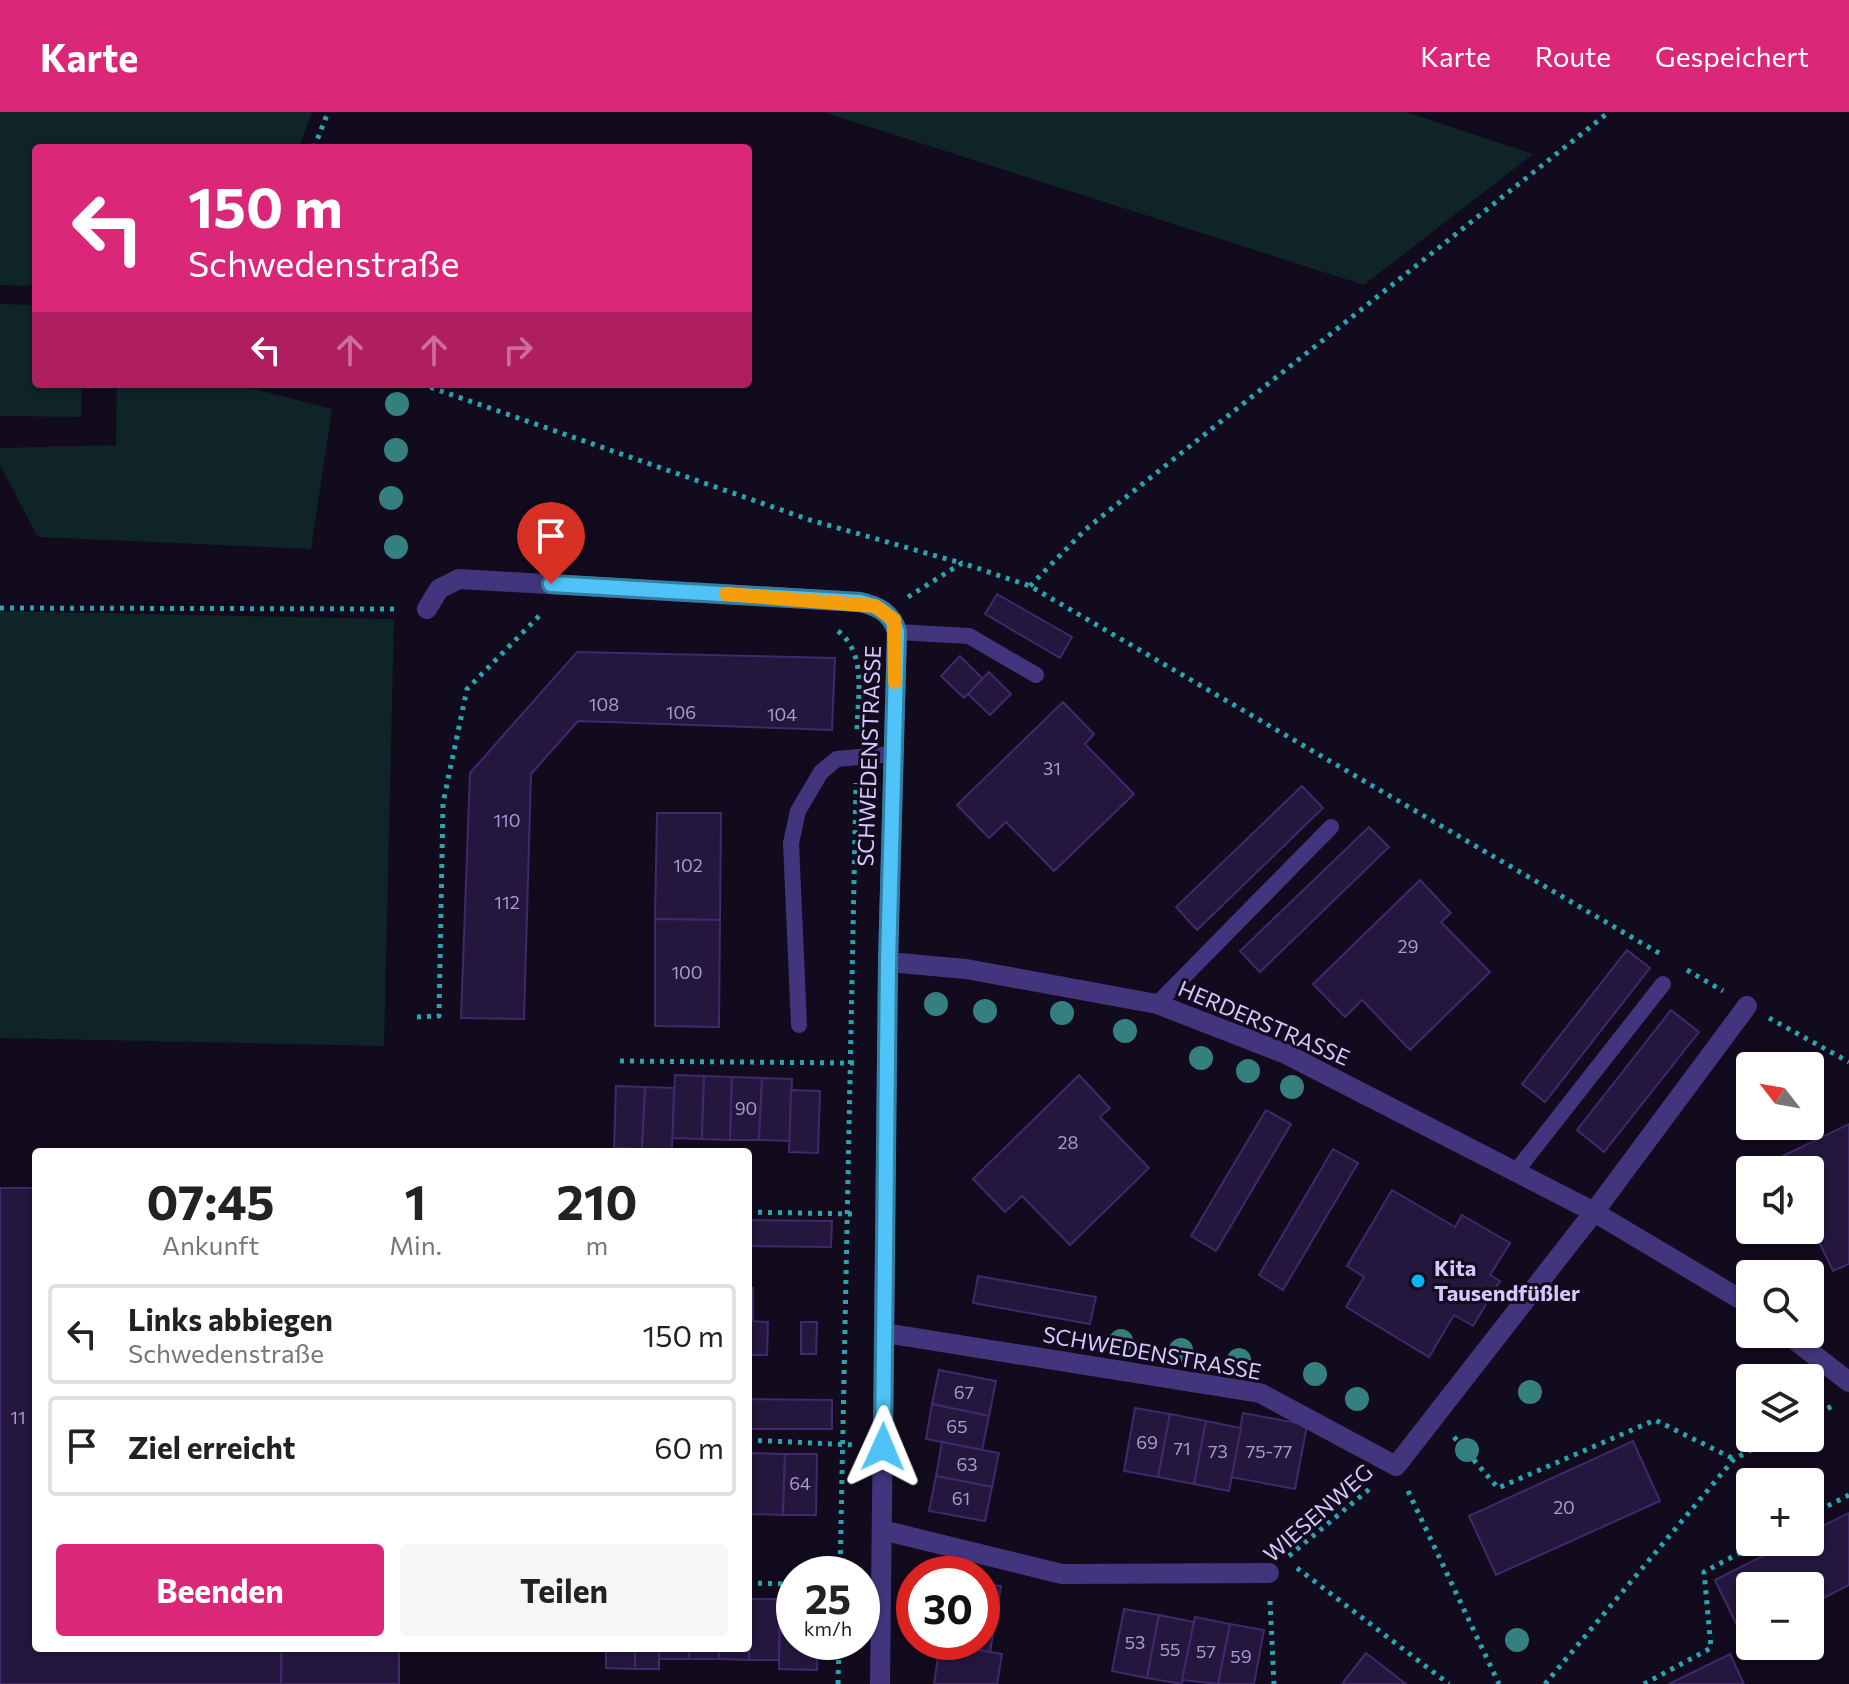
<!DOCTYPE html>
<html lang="de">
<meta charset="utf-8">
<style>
:root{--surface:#fff;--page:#f6f6f6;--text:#222;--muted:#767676;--line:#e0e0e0;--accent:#db2777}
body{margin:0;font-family:Commissioner,sans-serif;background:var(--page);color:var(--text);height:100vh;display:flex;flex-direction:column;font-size:30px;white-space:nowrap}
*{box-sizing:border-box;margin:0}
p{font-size:26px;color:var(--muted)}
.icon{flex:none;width:44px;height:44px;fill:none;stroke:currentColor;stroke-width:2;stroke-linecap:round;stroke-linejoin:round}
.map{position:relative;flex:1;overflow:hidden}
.side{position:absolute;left:32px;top:1036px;width:720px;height:504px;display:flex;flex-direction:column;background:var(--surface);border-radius:8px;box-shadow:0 2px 6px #0004}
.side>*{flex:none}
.top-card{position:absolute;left:32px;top:32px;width:720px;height:244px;border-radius:8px;box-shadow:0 2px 6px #0004;background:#db2777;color:#fff;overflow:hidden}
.needle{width:52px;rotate:301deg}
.controls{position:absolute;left:1736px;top:940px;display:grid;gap:16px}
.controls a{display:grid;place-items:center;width:88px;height:88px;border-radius:8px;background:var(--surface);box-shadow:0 2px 6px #0004;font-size:40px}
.speed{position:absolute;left:776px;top:1444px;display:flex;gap:16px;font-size:40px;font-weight:700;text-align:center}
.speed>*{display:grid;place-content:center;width:104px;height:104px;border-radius:50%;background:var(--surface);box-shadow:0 2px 6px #0004;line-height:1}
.speed small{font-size:20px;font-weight:400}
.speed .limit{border:12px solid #d22;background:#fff;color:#111}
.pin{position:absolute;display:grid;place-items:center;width:68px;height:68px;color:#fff;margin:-82px -34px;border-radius:50% 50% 50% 0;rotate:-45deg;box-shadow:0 0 8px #0007}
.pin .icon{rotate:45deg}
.me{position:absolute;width:88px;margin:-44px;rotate:1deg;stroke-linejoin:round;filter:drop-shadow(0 0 6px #0008)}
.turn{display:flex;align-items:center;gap:28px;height:168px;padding:0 24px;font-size:36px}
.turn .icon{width:104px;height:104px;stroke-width:2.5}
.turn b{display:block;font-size:56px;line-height:68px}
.lanes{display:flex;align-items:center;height:76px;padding:0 24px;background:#0003;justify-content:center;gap:40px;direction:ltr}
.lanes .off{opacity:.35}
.eta{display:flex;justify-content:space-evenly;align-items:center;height:136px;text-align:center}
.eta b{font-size:48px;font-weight:700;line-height:56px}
.button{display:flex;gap:16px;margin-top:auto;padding:16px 24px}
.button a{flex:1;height:92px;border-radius:8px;background:var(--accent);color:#fff;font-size:32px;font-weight:700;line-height:92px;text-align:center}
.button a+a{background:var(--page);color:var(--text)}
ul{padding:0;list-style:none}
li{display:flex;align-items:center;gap:24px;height:100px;margin:0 16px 12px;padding:0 8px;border:4px solid var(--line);border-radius:8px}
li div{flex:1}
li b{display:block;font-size:30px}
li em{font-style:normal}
header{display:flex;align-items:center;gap:48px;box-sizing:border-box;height:112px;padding:0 40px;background:var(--accent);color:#fff}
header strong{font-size:38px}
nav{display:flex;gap:44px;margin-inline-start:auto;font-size:28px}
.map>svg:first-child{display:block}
</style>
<header>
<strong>Karte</strong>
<nav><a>Karte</a><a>Route</a><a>Gespeichert</a></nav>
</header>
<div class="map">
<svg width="1849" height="1572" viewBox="0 0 1849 1572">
<rect width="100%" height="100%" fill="#110b1d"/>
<g fill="#0e2427">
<polygon points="0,0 312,0 299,36 36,36 36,174 0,173"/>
<polygon points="823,0 1406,0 1533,42 1364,173"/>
<polygon points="0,192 36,193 36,272 81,272 81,305 0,304"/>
<polygon points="117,272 236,272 332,297 311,437 38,425 0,353 0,336 116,333"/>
<polygon points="0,499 394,507 384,934 0,926"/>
</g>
<g fill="#24173e" stroke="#3f296a" stroke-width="2">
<polygon points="997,482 1072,525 1060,546 985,502"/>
<polygon points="577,540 835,546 832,618 578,609 531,662 524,907 461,906 470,661"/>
<polygon points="960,544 983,567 964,586 941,564"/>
<polygon points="989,560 1011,582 990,603 968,582"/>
<polygon points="1063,590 1094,622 1085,632 1134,682 1054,759 1006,710 989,726 957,693"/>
<polygon points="1302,674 1323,696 1197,818 1176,795"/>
<polygon points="657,701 721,701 720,808 655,807"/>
<polygon points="1369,715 1389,735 1260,860 1240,839"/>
<polygon points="1420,768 1451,801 1441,810 1490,860 1410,938 1362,888 1345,905 1313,872"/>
<polygon points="655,807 720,808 719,915 655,914"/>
<polygon points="1627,838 1650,856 1545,990 1522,972"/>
<polygon points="1671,898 1699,920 1604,1040 1577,1018"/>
<polygon points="675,963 704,964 702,1027 672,1026"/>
<polygon points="1079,963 1110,996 1100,1005 1149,1056 1070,1133 1022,1084 1005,1100 973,1067"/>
<polygon points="704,964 732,965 730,1028 702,1027"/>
<polygon points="732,965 762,966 759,1028 730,1028"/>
<polygon points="762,966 792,967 790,1029 759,1028"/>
<polygon points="616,974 645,975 642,1037 614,1036"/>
<polygon points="645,975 674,976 672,1038 642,1037"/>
<polygon points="791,978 820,979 818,1041 789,1040"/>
<polygon points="1266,998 1291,1012 1216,1139 1191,1124"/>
<polygon points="1849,1012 1849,1152 1833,1159 1810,1111 1810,1058 1785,1058 1779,1046"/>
<polygon points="1333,1037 1358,1051 1283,1178 1259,1163"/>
<polygon points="0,1076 36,1076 36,1536 281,1536 281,1572 0,1572"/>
<polygon points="1392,1078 1455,1115 1462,1103 1510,1131 1490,1163 1500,1169 1473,1214 1454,1203 1429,1245 1346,1195 1364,1165 1347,1154"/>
<polygon points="748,1108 832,1109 831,1135 748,1134"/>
<polygon points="978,1164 1096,1185 1090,1212 973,1191"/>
<rect x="748" y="1176" width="5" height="33"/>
<polygon points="748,1209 768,1210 767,1243 748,1243"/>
<polygon points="801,1210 817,1210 816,1242 801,1242"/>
<polygon points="939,1258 996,1269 989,1304 932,1292"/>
<polygon points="748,1287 832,1288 832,1317 748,1317"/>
<polygon points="932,1292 989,1304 982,1338 926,1327"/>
<polygon points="1135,1296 1170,1302 1158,1365 1124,1359"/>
<polygon points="1243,1301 1307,1313 1295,1377 1231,1365"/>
<polygon points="1170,1302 1206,1309 1194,1372 1158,1365"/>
<polygon points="1206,1309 1241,1316 1229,1379 1194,1372"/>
<polygon points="1633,1329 1660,1389 1496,1463 1469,1404"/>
<polygon points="942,1330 999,1341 992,1375 936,1364"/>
<polygon points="751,1341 785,1342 783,1403 751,1402"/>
<polygon points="785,1342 817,1342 816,1403 783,1403"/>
<rect x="748" y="1351" width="3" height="61"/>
<polygon points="936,1364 992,1375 985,1409 929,1399"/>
<polygon points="1849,1401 1849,1473 1810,1493 1810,1474 1750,1474 1750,1522 1743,1526 1715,1468 1791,1430 1810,1430 1810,1420"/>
<polygon points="982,1471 1001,1474 990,1540 931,1530 982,1530"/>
<polygon points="748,1487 749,1548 719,1547 719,1536 748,1536"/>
<polygon points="751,1487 780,1487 779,1548 749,1548"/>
<polygon points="780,1496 794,1497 794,1530 818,1530 817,1558 779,1557"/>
<polygon points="1124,1497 1159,1503 1147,1566 1112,1559"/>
<polygon points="1159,1503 1194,1510 1182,1572 1147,1566"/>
<polygon points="1195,1505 1230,1512 1218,1572 1182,1568"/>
<polygon points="1230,1512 1264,1518 1254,1572 1218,1572"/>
<polygon points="940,1531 1002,1542 997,1572 934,1572"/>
<polygon points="282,1536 399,1536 399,1572 281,1572"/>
<polygon points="606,1536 635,1536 635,1557 606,1556"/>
<rect x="635" y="1536" width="24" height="21"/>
<rect x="659" y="1536" width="30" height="11"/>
<rect x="689" y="1536" width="30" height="11"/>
<polygon points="1366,1541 1406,1572 1342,1572"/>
<polygon points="1730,1542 1744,1572 1669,1572"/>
</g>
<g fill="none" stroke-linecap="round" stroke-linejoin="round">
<g stroke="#2ba4af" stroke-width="5" stroke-dasharray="4 6" stroke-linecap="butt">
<polyline points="314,36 328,0"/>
<polyline points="421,272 810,408 961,451"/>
<polyline points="1030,474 1086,417 1609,0"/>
<polyline points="908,485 962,451 1030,474 1664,844"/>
<polyline points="0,496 399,497"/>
<path d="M838,519C868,543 857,586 857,621"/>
<polyline points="1687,858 1723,879"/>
<polyline points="417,905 439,904 443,691 467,577 543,500"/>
<polyline points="1769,906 1849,950"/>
<polyline points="620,949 854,951"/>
<polyline points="748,1100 852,1102"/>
<polyline points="1810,1306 1834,1293"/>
<polyline points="1454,1325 1498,1376 1655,1308 1734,1347"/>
<polyline points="748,1328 855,1333"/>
<polyline points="1408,1379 1499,1572"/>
<polyline points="1810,1403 1849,1383"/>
<polyline points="1289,1444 1373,1374"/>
<polyline points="1297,1456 1449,1572"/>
<polyline points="840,1462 856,671"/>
<polyline points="748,1471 794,1472"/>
<polyline points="1270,1489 1274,1572"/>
<polyline points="838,1572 839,1530"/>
<polyline points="1545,1572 1734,1347 1773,1326"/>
<polyline points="1644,1572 1711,1536 1704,1460 1760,1430"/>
</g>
<g stroke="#42357d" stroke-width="16">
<polyline points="897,520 969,524 1036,563"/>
<polyline points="1157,892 1331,715"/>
<polyline points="799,913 791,731 798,699 821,660 837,647 893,642"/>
<polyline points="1517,1058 1663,872"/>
</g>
<g stroke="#42357d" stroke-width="20">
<path d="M427,497L439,477L459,467L860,490C878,494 892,501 897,520L888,850L880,1572"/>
<polyline points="888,850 966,857 1157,892 1286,942 1594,1100 1750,1193"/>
<polyline points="885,1221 1260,1281 1396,1354 1594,1100 1747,894"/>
<polyline points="1787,1222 1849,1270"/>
<polyline points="882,1418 1062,1462 1269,1461"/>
</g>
</g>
<g fill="#35807f">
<circle cx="397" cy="292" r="12"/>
<circle cx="396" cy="338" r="12"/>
<circle cx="391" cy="386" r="12"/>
<circle cx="396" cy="435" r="12"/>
<circle cx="936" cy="892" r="12"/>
<circle cx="985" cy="899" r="12"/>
<circle cx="1062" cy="901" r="12"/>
<circle cx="1125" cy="919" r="12"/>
<circle cx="1201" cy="946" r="12"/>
<circle cx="1248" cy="959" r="12"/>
<circle cx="1292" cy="975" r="12"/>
<circle cx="1121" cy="1229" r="12"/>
<circle cx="1181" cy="1238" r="12"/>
<circle cx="1239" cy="1248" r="12"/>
<circle cx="1315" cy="1262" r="12"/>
<circle cx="1530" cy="1280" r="12"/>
<circle cx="1357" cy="1287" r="12"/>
<circle cx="1467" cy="1338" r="12"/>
<circle cx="1517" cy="1528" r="12"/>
</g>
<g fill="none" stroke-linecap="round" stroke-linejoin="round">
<defs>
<path id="route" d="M551,472L860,490C878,494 892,501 897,520L888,850L883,1335"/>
</defs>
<use href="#route" stroke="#337fa1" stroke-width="20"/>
<use href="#route" stroke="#4fc3f7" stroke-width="14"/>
<polyline stroke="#f59e0b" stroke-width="14" points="726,482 875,494 894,508 895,570"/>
</g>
<circle fill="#00b7f2" stroke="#110b1d" stroke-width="3" cx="1418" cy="1169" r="8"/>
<g text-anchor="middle" stroke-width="6" stroke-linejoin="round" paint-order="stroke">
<g font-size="18" fill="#a99bcf">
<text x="604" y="599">108</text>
<text x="681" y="607">106</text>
<text x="782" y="609">104</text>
<text x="1052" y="663">31</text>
<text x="507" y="715">110</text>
<text x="688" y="760">102</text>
<text x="507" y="797">112</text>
<text x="1408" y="841">29</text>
<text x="687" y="867">100</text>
<text x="746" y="1003">90</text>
<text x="1068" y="1037">28</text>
<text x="964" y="1287">67</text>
<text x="18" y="1312">11</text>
<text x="957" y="1321">65</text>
<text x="1147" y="1337">69</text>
<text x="1182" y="1343">71</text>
<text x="1218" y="1346">73</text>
<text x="1269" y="1346">75-77</text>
<text x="967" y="1359">63</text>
<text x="800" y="1378">64</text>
<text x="961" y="1393">61</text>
<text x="1564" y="1402">20</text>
<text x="1135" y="1537">53</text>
<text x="1170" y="1544">55</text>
<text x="1206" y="1546">57</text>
<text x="1241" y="1551">59</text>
</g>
<g font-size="22" fill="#d5c7ff" stroke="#110b1d">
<text transform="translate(869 644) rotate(-88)" y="8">SCHWEDENSTRASSE</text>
<text transform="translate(1264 911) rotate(23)" y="8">HERDERSTRASSE</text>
<text transform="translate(1152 1241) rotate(10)" y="8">SCHWEDENSTRASSE</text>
<text transform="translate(1318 1401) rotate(-41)" y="8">WIESENWEG</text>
</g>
<g font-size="22" font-weight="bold" fill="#d5c7ff" stroke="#110b1d" text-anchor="start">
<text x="1434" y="1164">Kita<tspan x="1434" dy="25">Tausendfüßler</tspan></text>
</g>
</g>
</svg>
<div class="controls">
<a><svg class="needle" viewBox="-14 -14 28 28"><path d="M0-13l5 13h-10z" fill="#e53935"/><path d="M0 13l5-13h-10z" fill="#767676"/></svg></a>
<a><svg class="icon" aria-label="sound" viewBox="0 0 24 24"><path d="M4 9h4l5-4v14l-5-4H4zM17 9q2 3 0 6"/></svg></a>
<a><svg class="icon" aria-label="search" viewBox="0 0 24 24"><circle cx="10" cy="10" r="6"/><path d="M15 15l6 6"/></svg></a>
<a><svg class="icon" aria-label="layers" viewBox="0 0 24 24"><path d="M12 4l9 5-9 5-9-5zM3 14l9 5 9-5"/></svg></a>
<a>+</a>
<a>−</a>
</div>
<div class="speed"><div>25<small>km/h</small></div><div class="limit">30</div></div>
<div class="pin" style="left:551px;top:472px;background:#d93025"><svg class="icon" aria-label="arrive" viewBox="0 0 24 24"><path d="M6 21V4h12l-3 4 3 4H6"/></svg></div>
<svg class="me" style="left:883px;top:1335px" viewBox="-20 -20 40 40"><path d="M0-17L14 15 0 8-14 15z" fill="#4fc3f7" stroke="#fff" stroke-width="4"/></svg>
<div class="top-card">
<div class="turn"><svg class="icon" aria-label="left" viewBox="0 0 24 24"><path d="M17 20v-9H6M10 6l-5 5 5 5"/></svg><div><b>150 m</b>Schwedenstraße</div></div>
<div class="lanes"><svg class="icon" aria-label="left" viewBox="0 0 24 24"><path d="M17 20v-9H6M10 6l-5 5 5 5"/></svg><svg class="icon off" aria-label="ahead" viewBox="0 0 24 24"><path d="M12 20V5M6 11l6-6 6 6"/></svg><svg class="icon off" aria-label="ahead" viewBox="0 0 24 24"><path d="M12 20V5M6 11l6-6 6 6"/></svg><svg class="icon off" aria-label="right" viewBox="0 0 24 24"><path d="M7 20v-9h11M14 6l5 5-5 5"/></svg></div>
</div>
<section class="side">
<div class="eta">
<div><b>07:45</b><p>Ankunft</p></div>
<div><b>1</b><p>Min.</p></div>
<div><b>210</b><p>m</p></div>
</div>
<ul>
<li><svg class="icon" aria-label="left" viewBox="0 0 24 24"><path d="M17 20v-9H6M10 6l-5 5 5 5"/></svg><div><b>Links abbiegen</b><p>Schwedenstraße</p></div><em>150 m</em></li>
<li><svg class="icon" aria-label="arrive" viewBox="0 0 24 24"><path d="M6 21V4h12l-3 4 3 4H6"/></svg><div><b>Ziel erreicht</b></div><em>60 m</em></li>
</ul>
<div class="button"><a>Beenden</a><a>Teilen</a></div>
</section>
</div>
